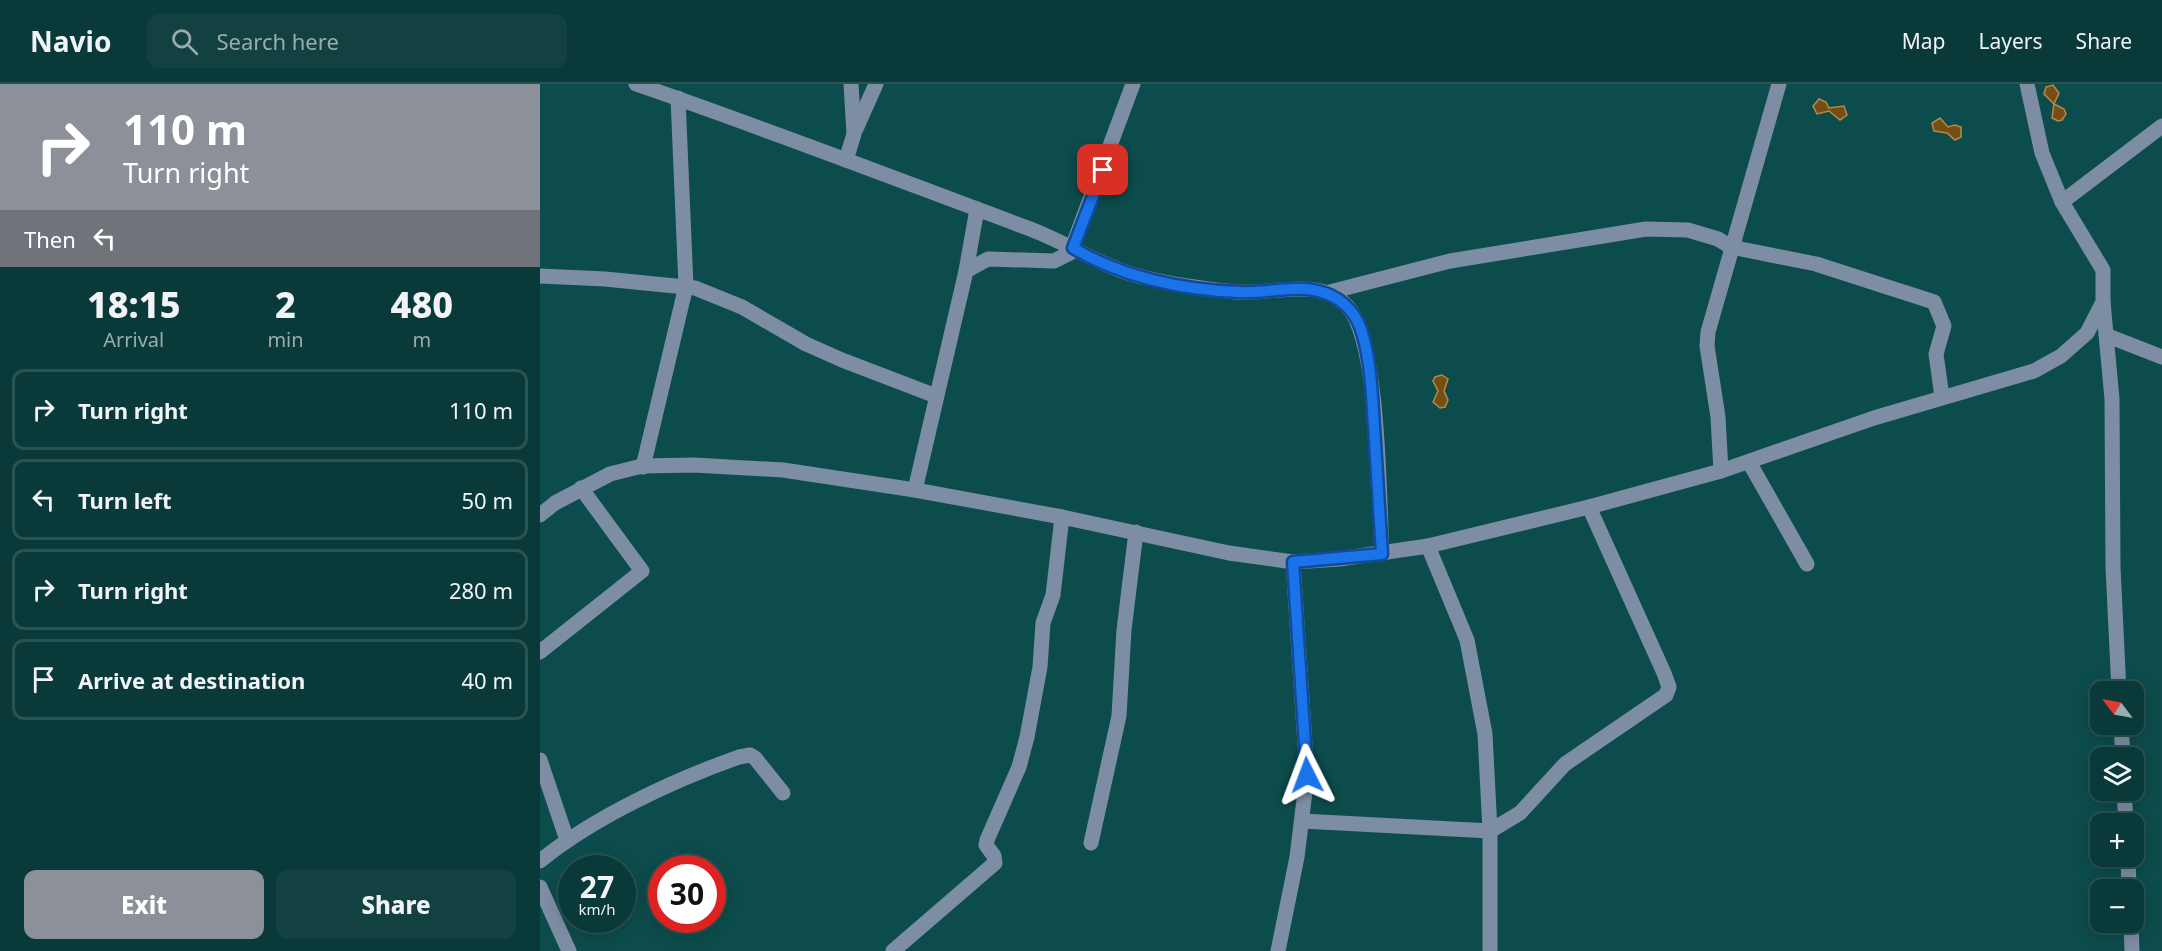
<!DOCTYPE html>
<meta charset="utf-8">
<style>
:root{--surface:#0a3939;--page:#134041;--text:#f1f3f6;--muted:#99acae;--line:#2a5353;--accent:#8c9099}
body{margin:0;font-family:"Noto Sans",sans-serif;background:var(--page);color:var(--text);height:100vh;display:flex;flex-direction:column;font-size:22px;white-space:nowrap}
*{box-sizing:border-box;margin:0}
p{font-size:20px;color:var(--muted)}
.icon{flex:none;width:33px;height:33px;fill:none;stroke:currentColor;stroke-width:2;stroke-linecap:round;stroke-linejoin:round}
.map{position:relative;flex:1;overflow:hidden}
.sheet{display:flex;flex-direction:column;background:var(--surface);width:540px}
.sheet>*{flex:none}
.banner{background:#8c9099;color:#fff;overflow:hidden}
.needle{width:39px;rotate:302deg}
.tools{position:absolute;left:1550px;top:597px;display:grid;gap:12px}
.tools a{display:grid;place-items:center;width:54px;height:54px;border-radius:12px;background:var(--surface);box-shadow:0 3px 15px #0003,0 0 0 2px var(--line);font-size:30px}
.speed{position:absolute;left:18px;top:771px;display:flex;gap:12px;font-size:30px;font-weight:700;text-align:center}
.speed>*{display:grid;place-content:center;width:78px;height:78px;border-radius:50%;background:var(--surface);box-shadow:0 3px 15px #0003,0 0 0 2px var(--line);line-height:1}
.speed small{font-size:15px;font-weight:400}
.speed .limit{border:9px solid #d22;background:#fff;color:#111}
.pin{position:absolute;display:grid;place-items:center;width:51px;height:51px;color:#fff;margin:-26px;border-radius:12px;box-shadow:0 3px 9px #0006}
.me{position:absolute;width:66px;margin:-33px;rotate:357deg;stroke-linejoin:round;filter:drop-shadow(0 0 4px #0008)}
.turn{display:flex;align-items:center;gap:21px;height:126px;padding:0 24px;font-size:27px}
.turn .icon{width:78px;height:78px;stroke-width:2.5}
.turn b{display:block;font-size:42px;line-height:51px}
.then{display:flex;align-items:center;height:57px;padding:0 24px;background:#0003;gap:12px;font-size:22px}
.eta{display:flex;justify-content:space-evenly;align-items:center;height:102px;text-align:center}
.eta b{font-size:36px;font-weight:800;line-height:42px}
.button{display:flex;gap:12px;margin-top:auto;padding:12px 24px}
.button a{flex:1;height:69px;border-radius:12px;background:var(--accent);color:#fff;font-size:24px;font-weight:800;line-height:69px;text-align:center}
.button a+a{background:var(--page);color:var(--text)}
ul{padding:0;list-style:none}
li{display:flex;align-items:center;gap:18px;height:81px;margin:0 12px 9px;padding:0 12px;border:3px solid var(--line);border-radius:12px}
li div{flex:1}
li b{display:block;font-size:22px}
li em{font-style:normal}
header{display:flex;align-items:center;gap:36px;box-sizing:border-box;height:84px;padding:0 30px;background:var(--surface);border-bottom:2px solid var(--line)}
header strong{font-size:28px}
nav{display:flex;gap:33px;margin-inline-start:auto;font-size:21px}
.search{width:420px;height:54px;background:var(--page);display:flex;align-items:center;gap:15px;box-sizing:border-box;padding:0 21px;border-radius:12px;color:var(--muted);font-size:22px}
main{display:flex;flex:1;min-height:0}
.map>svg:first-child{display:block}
</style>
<header>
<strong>Navio</strong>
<div class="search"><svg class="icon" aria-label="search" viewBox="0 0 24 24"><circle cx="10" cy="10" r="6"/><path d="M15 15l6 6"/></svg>Search here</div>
<nav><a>Map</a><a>Layers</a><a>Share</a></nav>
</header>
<main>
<section class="sheet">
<div class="banner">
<div class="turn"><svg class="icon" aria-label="right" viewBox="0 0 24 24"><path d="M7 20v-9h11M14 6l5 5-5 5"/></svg><div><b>110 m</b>Turn right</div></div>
<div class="then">Then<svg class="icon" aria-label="left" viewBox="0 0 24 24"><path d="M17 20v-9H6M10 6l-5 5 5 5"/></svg></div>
</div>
<div class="eta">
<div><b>18:15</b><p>Arrival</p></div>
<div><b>2</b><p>min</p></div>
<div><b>480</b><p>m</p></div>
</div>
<ul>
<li><svg class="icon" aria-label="right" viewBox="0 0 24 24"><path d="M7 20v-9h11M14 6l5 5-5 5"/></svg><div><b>Turn right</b></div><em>110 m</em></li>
<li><svg class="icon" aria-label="left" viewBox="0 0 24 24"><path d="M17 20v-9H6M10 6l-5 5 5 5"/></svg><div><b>Turn left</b></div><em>50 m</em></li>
<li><svg class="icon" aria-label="right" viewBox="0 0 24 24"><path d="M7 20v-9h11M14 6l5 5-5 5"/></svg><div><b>Turn right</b></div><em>280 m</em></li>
<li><svg class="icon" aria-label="arrive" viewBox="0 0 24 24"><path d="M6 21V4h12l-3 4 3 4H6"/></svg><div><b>Arrive at destination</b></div><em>40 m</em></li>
</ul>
<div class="button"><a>Exit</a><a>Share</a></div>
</section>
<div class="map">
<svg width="1622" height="867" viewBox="0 0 1622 867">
<rect width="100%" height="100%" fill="#0d4c4c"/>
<g fill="#744f15" stroke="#b78948" stroke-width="1.5">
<polygon points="1513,1 1519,9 1514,20 1504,10 1506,3"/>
<polygon points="1279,15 1286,18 1289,24 1304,22 1307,31 1300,36 1289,27 1277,30 1273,22"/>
<polygon points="1514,20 1524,25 1526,30 1522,36 1518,37 1512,34"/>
<polygon points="1400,34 1408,43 1415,41 1421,43 1421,53 1415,56 1407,49 1394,47 1392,39"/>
<polygon points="902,291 908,295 904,307 908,316 905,323 900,324 893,318 898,307 893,297 895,293"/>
</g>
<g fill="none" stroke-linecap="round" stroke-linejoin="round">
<g stroke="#7d8ea4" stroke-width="15">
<path d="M96,0C227,45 356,95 485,143C527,158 562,184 606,194C635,201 666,205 696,208C732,211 778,192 807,222C840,256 839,419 842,470"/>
<polyline points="316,45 336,0"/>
<polyline points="306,76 314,50 311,0"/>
<polyline points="1522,118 1622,42"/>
<polyline points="426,187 448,175 514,177 530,169 593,0"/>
<polyline points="0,192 65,195 155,204 202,223 266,260 302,276 396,312"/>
<polyline points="786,209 910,177 1106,145 1148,146 1178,155 1191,163 1276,180 1394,218 1404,242 1396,270 1402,313"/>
<polyline points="1563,218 1572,315 1573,483 1579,608"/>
<polyline points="1568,252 1622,273"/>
<polyline points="1209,378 1267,480"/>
<polyline points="103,383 146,202 138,14"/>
<polyline points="1181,387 1178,333 1167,262 1168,248 1239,0"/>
<polyline points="375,406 426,187 437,125"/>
<polyline points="0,431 15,419 70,390 102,382 154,381 243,386 375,406 522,433 689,469 753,478 799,475 888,462 1049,423 1181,387 1334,334 1494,287 1521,272 1547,249 1563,218 1563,186 1522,118 1502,69 1487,0"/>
<polyline points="888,462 927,556 945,650 950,747 950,867"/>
<polyline points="0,568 102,487 41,404"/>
<polyline points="1581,640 1583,674"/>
<polyline points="0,676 27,756"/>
<polyline points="1584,706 1586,740"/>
<polyline points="762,737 950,747 980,729 1025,680 1126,611 1129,603 1124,589 1049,423"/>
<polyline points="551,759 579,632 584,546 596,448"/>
<polyline points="1588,772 1589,806"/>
<path d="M0,777C54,733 134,696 199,673L210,671L215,674L243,709"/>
<polyline points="0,803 29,867"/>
<polyline points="1591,838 1592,867"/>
<polyline points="353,867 455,779 454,772 446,761 447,756 479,683 487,653 500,583 503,539 513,511 522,433"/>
<polyline points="738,867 757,773 767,691 753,478"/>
</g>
</g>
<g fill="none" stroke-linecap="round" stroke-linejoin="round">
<defs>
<path id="route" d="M563,86L533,164C582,193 642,206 699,208C727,210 758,199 785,209C805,216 818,232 823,252C831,280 832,313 834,342C837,385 839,428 842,470L753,478L767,691"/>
</defs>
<use href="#route" stroke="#114b97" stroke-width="15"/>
<use href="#route" stroke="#1a73e8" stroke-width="10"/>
</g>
</svg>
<div class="tools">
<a><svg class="needle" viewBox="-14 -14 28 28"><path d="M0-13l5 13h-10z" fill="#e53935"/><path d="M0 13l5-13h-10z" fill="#99acae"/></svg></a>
<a><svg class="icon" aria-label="layers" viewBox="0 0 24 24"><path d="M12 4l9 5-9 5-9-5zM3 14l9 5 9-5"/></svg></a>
<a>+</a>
<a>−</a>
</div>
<div class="speed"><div>27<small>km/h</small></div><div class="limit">30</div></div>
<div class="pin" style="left:563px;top:86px;background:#d93025"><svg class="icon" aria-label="arrive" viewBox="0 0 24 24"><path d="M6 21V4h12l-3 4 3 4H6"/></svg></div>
<svg class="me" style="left:767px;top:691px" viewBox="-20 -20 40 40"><path d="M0-17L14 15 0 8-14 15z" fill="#1a73e8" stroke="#fff" stroke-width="4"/></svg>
</div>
</main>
